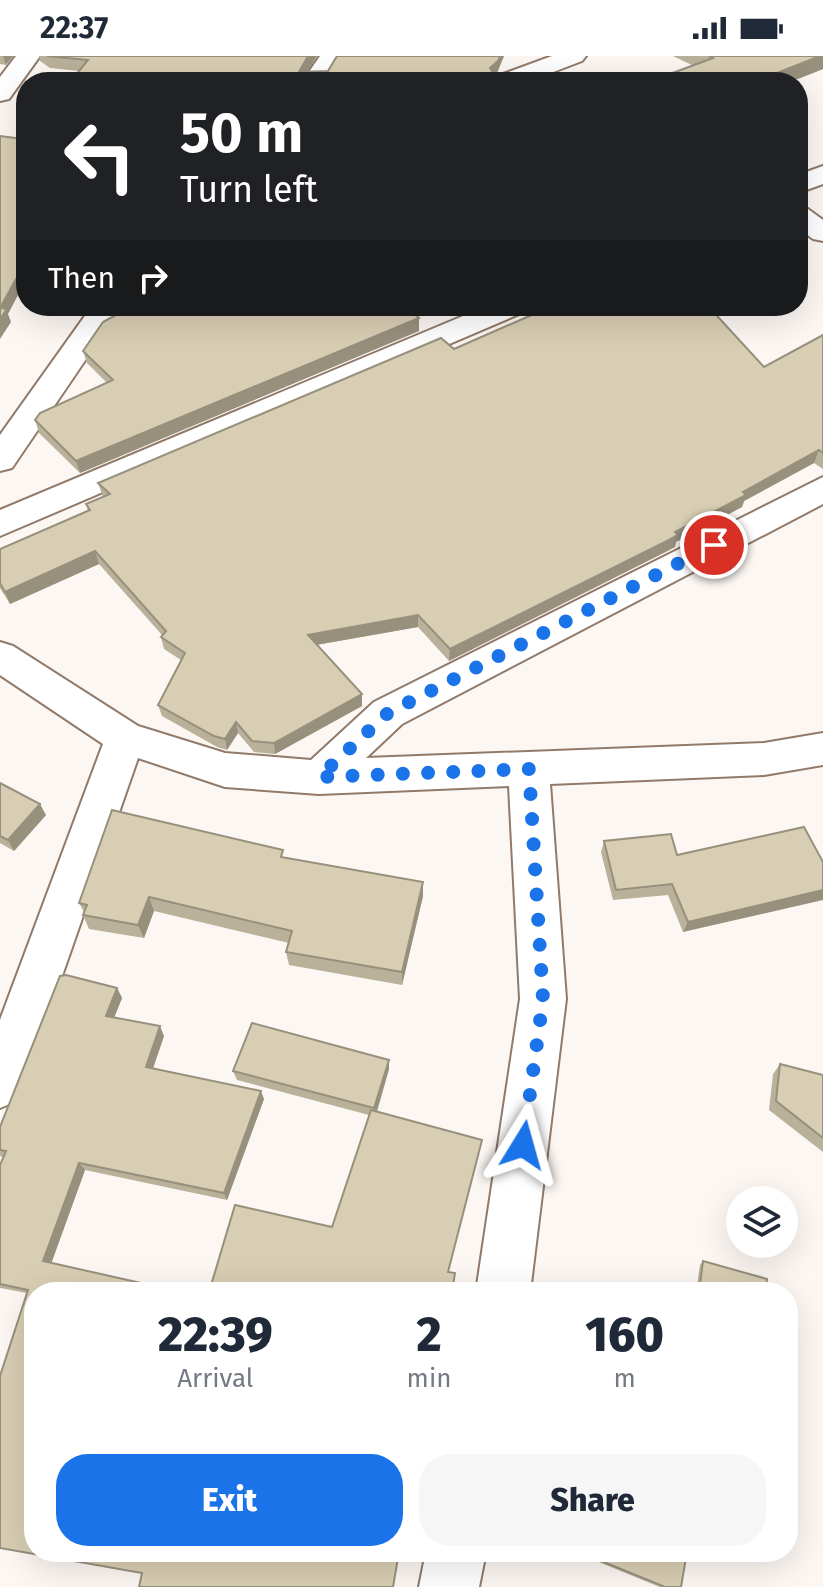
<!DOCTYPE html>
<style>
:root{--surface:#fff;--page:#f6f6f7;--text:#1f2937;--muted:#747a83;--accent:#1a73e8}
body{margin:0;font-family:"Fira Sans",sans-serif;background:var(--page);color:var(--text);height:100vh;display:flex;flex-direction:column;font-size:30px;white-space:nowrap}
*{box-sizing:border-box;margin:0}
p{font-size:26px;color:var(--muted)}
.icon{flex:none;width:44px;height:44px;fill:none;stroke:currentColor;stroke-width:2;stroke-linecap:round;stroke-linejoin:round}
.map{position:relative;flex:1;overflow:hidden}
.drawer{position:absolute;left:24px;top:1226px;width:774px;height:280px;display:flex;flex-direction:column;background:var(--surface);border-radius:32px;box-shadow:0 8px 32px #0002}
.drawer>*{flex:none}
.top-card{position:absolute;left:16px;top:16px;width:792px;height:244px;border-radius:32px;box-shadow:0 8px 32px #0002;background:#202124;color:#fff;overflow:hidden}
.buttons{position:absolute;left:726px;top:1130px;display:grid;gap:16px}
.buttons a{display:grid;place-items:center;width:72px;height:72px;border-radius:50%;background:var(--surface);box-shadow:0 8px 32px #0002;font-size:40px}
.pin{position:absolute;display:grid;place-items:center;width:68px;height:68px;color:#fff;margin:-34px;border:4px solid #fff;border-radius:50%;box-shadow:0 2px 8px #0007}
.me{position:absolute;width:88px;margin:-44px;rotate:8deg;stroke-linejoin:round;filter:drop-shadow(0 0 6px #0008)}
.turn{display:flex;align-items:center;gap:28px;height:168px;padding:0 32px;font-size:36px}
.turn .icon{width:104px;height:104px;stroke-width:2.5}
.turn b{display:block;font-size:56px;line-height:68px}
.then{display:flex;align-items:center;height:76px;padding:0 32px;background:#0003;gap:16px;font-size:30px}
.eta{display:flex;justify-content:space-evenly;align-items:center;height:136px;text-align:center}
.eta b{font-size:48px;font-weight:800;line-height:56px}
.action{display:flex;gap:16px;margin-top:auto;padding:16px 32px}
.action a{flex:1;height:92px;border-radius:32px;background:var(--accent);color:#fff;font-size:32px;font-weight:800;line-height:92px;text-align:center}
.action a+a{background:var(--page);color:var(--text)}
.status{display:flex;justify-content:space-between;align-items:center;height:56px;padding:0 40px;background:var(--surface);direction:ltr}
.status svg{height:22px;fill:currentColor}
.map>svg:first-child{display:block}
</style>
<div class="status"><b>22:37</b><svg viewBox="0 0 49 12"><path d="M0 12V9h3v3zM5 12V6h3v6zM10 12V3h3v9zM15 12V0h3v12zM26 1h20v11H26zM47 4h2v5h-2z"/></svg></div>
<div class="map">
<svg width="823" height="1531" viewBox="0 0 823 1531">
<rect width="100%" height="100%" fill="#fcf7f3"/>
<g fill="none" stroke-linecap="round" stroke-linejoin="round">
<defs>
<g id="minor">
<polygon points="16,0 40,0 9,43 0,45 0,21"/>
<polygon points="320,0 344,0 326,26 302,26"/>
<polygon points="552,0 586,0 582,5 527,26 492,26 495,21"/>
<polygon points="823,110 823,128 798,137 798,119"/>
<polygon points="798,151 808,153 823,164 823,185 813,183 798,172"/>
<polygon points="92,250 122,250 12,412 0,415 0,379"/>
<polygon points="487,250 528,250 524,256 0,480 0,454"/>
<polygon points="823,421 823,448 402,668 366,702 764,687 823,677 823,709 764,719 550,728 566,943 530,1236 476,1236 520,943 509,730 319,738 225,731 138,702 24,1029 17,1045 0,1052 0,964 103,688 0,619 0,586 13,590 138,670 225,697 311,704 374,646"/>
<polygon points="426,1496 486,1496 479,1531 419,1531"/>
</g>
</defs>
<use href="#minor" stroke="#917a69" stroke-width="4"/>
<use href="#minor" fill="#fff" fill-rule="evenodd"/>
</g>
<g fill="#bab19a">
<polygon points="0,0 13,0 6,9 0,8"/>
<polygon points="39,0 317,0 307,16 328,15 337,0 504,0 497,17 493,21 79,15 50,12 40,5"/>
<polygon points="673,0 823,0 823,13 790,26 658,26 659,22 692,9"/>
<polygon points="419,275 80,417 39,377 35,364 107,327 87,307 83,295"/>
<polygon points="823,279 823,413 814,407 744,445 742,451 676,486 675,491 664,497 449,605 418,571 317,589 362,650 275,698 254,696 238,677 227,694 217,691 162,660 158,649 181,604 164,593 161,581 162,579 99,508 10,548 0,532 0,493 88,455 86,448 103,441 98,427 454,293 764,311"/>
<polygon points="0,727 46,759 14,795 0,787"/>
<polygon points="604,785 677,799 823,806 683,876 668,839 613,844 601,796"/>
<polygon points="285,801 423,840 402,929 289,909 286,896 289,887 154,855 144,882 89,873 83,859 84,856 79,847"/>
<polygon points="117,932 122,942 114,962 164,980 153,1013 264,1043 227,1144 85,1114 51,1207 142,1517 27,1237 0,1232 0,1109 3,1101 0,1100 0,1071"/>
<polygon points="780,1008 823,1019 823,1096 769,1054 773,1018"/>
<polygon points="389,1013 377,1056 481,1091 332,1171 369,1059 237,1024 233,1015"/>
<polygon points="703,1205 766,1236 696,1236 700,1209"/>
<polygon points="574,1496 687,1496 681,1531 660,1531"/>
</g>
<g fill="#97907d">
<polygon points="3,0 13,0 6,9"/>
<polygon points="308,0 317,0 301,26 299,16"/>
<polygon points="500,0 504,0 497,17 493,21 492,26 489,26 490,12"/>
<polygon points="820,0 823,0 823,13 790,26 754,26"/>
<polygon points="802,187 798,199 798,188"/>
<polygon points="26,205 26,224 8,258 11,266 0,283 0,252"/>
<polygon points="419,262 419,275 80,417 76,405"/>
<polygon points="819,394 814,407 744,445 742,451 676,486 675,491 449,605 450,593 675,476 743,436"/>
<polygon points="95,495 99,508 10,548 5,536"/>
<polygon points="418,559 418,571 309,590 308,579"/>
<polygon points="362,638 362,650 275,698 274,687"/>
<polygon points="236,666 238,677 227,694 225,683"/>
<polygon points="40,748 46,759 14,795 8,784"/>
<polygon points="423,826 423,840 402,929 402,916"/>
<polygon points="823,834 823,844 683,876 688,866"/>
<polygon points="149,841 154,855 144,882 138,869"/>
<polygon points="117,932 122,942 111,969 106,960"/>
<polygon points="160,970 164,980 150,1020 146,1011"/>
<polygon points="389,1004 389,1013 375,1061 374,1052"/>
<polygon points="261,1035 264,1043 227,1144 224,1137"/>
<polygon points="79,1107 85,1114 50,1211 43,1205"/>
</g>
<g fill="#d8ceb3" stroke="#97907d" stroke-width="2">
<polygon points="47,0 308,0 299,16 328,15 337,0 500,0 498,5 490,12 493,17 489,26 70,26 88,4"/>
<polygon points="709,0 820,0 754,26 666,26 659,22 713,2"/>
<polygon points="26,79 26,205 0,252 7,253 0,263 0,80 23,83"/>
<polygon points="132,250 405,250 419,262 76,405 35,364 40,357 113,324 83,295 103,266"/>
<polygon points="552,250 708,250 764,311 823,279 823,397 819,394 743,436 746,439 675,476 678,479 667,485 450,593 418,559 308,579 362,638 274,687 252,685 236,666 225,683 214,680 158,649 185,597 161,581 166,575 95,495 5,536 0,527 0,493 90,454 86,448 110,438 98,427 441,282 454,293"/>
<polygon points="0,727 40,748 8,784 0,780"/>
<polygon points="112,754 283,794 281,801 423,826 402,916 286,896 292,875 149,841 138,869 83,859 87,849 79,847"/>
<polygon points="804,771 823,806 823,834 688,866 672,828 616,834 604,785 671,778 677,799"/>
<polygon points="66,919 117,932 106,960 160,970 146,1011 261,1035 224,1137 79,1107 43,1205 181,1236 34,1236 34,1496 399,1496 393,1531 139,1531 142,1517 0,1492 0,1320 28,1234 0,1228 0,1109 6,1095 0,1094 0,1071 60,920"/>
<polygon points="252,967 389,1004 374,1052 233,1015"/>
<polygon points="780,1008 823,1019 823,1082 776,1045"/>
<polygon points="371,1054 482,1084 448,1216 455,1217 452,1236 209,1236 235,1149 332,1171"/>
<polygon points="703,1205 767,1223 766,1236 699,1236"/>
<polygon points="579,1496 687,1496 681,1531 665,1531"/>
</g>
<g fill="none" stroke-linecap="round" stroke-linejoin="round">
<polyline stroke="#1a73e8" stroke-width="14" stroke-dasharray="0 25.2" points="523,1089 543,943 529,713 319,721 388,657 714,489"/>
</g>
</svg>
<div class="buttons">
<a><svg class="icon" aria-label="layers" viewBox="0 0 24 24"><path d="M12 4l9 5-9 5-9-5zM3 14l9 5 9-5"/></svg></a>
</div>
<div class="pin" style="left:714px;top:489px;background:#d93025"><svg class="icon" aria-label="arrive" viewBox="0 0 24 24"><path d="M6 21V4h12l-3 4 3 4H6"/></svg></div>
<svg class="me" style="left:523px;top:1089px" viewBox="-20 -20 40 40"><path d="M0-17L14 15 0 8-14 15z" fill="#1a73e8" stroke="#fff" stroke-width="4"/></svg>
<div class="top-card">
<div class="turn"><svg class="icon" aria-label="left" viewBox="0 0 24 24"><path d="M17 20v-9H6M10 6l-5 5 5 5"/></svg><div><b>50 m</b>Turn left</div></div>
<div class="then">Then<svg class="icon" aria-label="right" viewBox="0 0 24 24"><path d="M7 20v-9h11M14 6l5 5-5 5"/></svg></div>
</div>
<section class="drawer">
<div class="eta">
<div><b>22:39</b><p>Arrival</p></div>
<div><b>2</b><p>min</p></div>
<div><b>160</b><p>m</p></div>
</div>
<div class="action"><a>Exit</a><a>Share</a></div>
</section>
</div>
